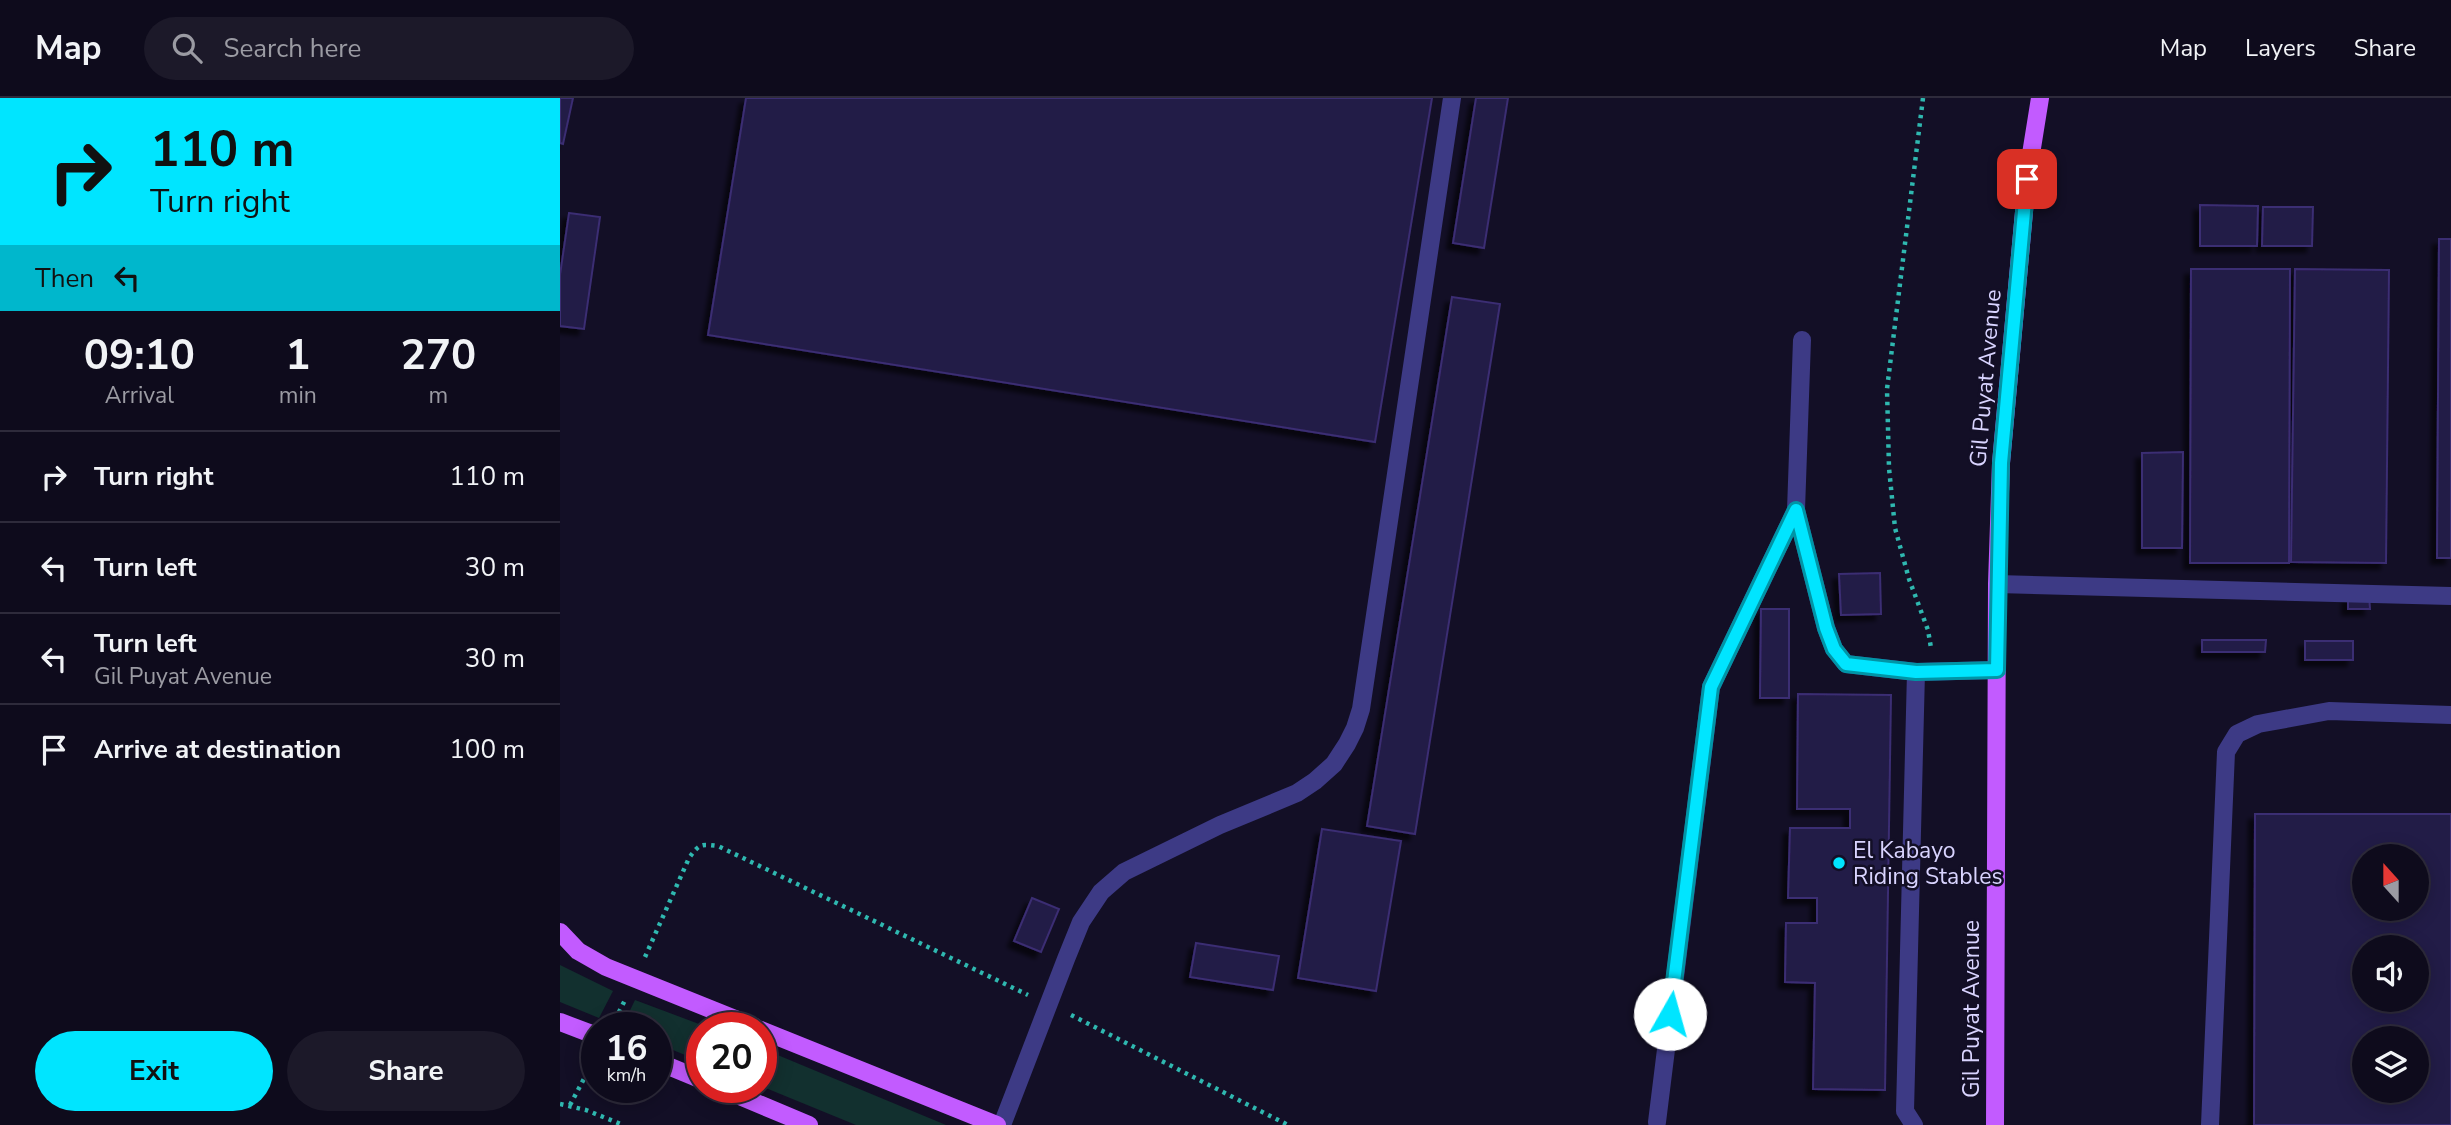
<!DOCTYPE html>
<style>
:root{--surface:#0e0b1c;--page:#1c1929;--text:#f1f3f6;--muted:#9b9ba3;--line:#2e2b3b;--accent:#00e5ff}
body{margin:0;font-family:"Nunito Sans",sans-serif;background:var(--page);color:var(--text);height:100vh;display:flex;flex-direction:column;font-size:26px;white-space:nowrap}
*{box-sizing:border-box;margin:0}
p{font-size:23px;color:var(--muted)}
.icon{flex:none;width:38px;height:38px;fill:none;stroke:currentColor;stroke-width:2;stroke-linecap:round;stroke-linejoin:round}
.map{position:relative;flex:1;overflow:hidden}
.drawer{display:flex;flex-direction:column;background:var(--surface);width:560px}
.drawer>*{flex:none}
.banner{background:#00e5ff;color:#111;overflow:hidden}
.needle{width:46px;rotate:339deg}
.buttons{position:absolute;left:1792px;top:746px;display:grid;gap:14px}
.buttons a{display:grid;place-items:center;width:77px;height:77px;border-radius:50%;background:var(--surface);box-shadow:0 4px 18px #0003,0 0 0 2px var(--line);font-size:35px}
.speed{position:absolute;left:21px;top:914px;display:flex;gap:14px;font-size:35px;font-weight:700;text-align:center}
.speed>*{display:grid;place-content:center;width:91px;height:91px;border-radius:50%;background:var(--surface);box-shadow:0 4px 18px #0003,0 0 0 2px var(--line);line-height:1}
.speed small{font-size:18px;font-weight:400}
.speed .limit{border:10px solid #d22;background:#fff;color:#111}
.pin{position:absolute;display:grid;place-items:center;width:60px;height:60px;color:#fff;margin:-30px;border-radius:14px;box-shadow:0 4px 10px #0006}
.me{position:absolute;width:77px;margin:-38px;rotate:7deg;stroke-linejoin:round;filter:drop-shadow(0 0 5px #0008)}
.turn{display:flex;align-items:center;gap:24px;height:147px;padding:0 35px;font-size:32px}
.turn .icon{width:91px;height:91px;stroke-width:2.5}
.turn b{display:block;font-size:49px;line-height:60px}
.then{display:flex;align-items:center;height:66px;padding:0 35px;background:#0003;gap:14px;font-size:26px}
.eta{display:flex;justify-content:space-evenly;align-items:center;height:119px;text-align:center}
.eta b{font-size:42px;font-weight:700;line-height:49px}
.action{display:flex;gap:14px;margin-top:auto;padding:14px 35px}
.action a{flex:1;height:80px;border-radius:42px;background:var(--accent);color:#111;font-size:28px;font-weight:700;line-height:80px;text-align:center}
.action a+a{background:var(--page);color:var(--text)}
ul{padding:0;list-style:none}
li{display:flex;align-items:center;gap:21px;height:91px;padding:0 35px;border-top:2px solid var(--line)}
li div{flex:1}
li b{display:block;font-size:26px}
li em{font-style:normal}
header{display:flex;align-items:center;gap:42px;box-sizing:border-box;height:98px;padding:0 35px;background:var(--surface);border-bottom:2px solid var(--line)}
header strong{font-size:33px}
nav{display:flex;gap:38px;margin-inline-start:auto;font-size:24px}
.search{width:490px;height:63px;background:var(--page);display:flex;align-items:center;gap:18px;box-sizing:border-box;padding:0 24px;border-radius:38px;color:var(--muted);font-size:26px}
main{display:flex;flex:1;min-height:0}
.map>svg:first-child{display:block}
</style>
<header>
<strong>Map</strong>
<div class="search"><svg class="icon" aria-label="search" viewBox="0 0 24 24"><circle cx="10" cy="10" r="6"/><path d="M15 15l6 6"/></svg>Search here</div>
<nav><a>Map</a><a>Layers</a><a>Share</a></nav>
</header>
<main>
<section class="drawer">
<div class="banner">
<div class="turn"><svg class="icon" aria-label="right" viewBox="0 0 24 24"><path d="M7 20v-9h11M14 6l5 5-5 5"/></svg><div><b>110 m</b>Turn right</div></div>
<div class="then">Then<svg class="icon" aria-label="left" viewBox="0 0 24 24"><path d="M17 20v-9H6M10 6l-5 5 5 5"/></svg></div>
</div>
<div class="eta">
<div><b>09:10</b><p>Arrival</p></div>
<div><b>1</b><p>min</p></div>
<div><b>270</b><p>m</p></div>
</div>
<ul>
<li><svg class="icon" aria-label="right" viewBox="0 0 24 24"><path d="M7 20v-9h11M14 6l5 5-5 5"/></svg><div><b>Turn right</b></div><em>110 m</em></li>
<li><svg class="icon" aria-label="left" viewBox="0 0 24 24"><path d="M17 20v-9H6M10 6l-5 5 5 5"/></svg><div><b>Turn left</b></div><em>30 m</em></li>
<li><svg class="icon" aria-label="left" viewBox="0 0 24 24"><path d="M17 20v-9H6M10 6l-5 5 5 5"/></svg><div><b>Turn left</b><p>Gil Puyat Avenue</p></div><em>30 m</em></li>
<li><svg class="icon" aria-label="arrive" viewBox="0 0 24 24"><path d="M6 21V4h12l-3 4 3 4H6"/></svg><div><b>Arrive at destination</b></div><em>100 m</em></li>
</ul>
<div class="action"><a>Exit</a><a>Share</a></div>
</section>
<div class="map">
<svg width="1891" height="1027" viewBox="0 0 1891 1027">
<defs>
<filter id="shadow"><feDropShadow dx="-6" dy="6" stdDeviation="2" flood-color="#0009"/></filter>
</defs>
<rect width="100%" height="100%" fill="#130f26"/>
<g fill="#12302f">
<polygon points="0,867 53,893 39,920 0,904"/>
<polygon points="75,902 147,929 142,929 142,964 96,945 96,929 62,929"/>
<polygon points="201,950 386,1027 296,1027 201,988"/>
</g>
<g fill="#241b47" stroke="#3b2d73" stroke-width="2" fill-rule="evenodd" filter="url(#shadow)">
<polygon points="0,0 13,0 3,46 0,45"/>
<polygon points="186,0 872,0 815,344 148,237"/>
<polygon points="916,0 948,0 924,150 893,145"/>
<polygon points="1640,107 1698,108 1697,148 1640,148"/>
<polygon points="1703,109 1753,109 1752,148 1702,148"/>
<polygon points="9,115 40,119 24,231 0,228 0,177"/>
<polygon points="1879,141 1891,141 1891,460 1877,460"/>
<polygon points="1631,171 1730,171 1729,465 1630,465"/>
<polygon points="1735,171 1829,172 1826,465 1731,464"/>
<polygon points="892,199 940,206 855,736 807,728"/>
<polygon points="1623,354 1622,450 1582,450 1582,355"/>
<polygon points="1320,475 1321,516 1281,517 1279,476"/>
<polygon points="1788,497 1809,497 1810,511 1788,511"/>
<polygon points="1201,511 1229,511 1229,600 1200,600"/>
<polygon points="1642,542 1706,542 1705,554 1642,554"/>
<rect x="1745" y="543" width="48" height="19"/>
<polygon points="1238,596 1331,597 1325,992 1253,991 1255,885 1225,884 1226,825 1257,825 1257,800 1228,800 1230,730 1290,730 1290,711 1237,711"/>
<path d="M1695,716H1891V1027H1694ZM1804,758H1857V810H1804ZM1804,849H1857V901H1804ZM1804,940H1857V992H1804Z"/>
<polygon points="762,731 841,743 816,893 738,880"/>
<polygon points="472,800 499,811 481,854 454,843"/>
<polygon points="636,845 719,858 713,892 630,879"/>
</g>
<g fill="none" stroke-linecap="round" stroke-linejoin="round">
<g stroke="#2fb8b0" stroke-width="4.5" stroke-dasharray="3.5 5" stroke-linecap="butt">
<polyline points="1363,0 1327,291 1329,370 1335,430 1349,481 1368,532 1371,550"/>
<path d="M85,859L129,760C140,745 141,746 158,748L468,897"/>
<polyline points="511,917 728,1027"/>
<polyline points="55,922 65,902"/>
<polyline points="0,1006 26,1012 63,1027"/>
<polyline points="10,1007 34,962"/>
</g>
<g stroke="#3d3a85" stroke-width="18">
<polyline points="1242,242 1236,412 1266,530 1274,551 1286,566 1356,574 1437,572"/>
<polyline points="1437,486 1891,498"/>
<polyline points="1097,1024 1151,589 1236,412"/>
<polyline points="442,1027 506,861 521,824 541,794 564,774 660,727 737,695 755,683 774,666 787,646 795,630 801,611 892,0"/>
<polyline points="1354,1027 1345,1013 1356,574"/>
<polyline points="1650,1027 1666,654 1677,636 1698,626 1769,613 1891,617"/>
</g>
<g stroke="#c25bff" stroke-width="18">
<polyline points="0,834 18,853 46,869 195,929"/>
<polyline points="0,924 37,938"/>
<polyline points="201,932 437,1027"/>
<polyline points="96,963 142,982"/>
<polyline points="158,989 249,1027"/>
<polyline points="1435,1027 1437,486 1441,365 1467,81 1480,0"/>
</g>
</g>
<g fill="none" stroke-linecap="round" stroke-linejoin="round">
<defs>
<polyline id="route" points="1110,916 1151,589 1236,412 1266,530 1274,551 1286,566 1356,574 1437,572 1441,365 1467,81"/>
</defs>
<use href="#route" stroke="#0095a6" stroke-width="18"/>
<use href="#route" stroke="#00e5ff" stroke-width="12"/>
</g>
<circle fill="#00e5ff" stroke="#130f26" stroke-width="2.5" cx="1279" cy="765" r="7"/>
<g text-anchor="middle" stroke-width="5" stroke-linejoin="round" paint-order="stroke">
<g font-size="23" fill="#d9d4ff" stroke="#130f26">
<text transform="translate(1425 280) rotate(-85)" y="8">Gil Puyat Avenue</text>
<text transform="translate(1411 911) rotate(-90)" y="8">Gil Puyat Avenue</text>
</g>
<g font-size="23" fill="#d9d4ff" stroke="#130f26" text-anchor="start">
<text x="1293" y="760">El Kabayo<tspan x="1293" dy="26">Riding Stables</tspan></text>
</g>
</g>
</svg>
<div class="buttons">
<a><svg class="needle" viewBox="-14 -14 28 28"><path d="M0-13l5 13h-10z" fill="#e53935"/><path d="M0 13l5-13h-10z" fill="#9b9ba3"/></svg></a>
<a><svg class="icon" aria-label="sound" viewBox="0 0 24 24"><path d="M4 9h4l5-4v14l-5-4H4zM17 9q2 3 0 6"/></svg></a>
<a><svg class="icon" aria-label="layers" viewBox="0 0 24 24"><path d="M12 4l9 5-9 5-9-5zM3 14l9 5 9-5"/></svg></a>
</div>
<div class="speed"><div>16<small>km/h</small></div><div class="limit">20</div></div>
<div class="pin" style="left:1467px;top:81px;background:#d93025"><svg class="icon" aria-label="arrive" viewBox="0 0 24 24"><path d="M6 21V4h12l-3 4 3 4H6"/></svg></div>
<svg class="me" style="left:1110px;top:916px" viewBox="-20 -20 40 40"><circle r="19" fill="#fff"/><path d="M0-13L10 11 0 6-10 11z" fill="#00e5ff"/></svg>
</div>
</main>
